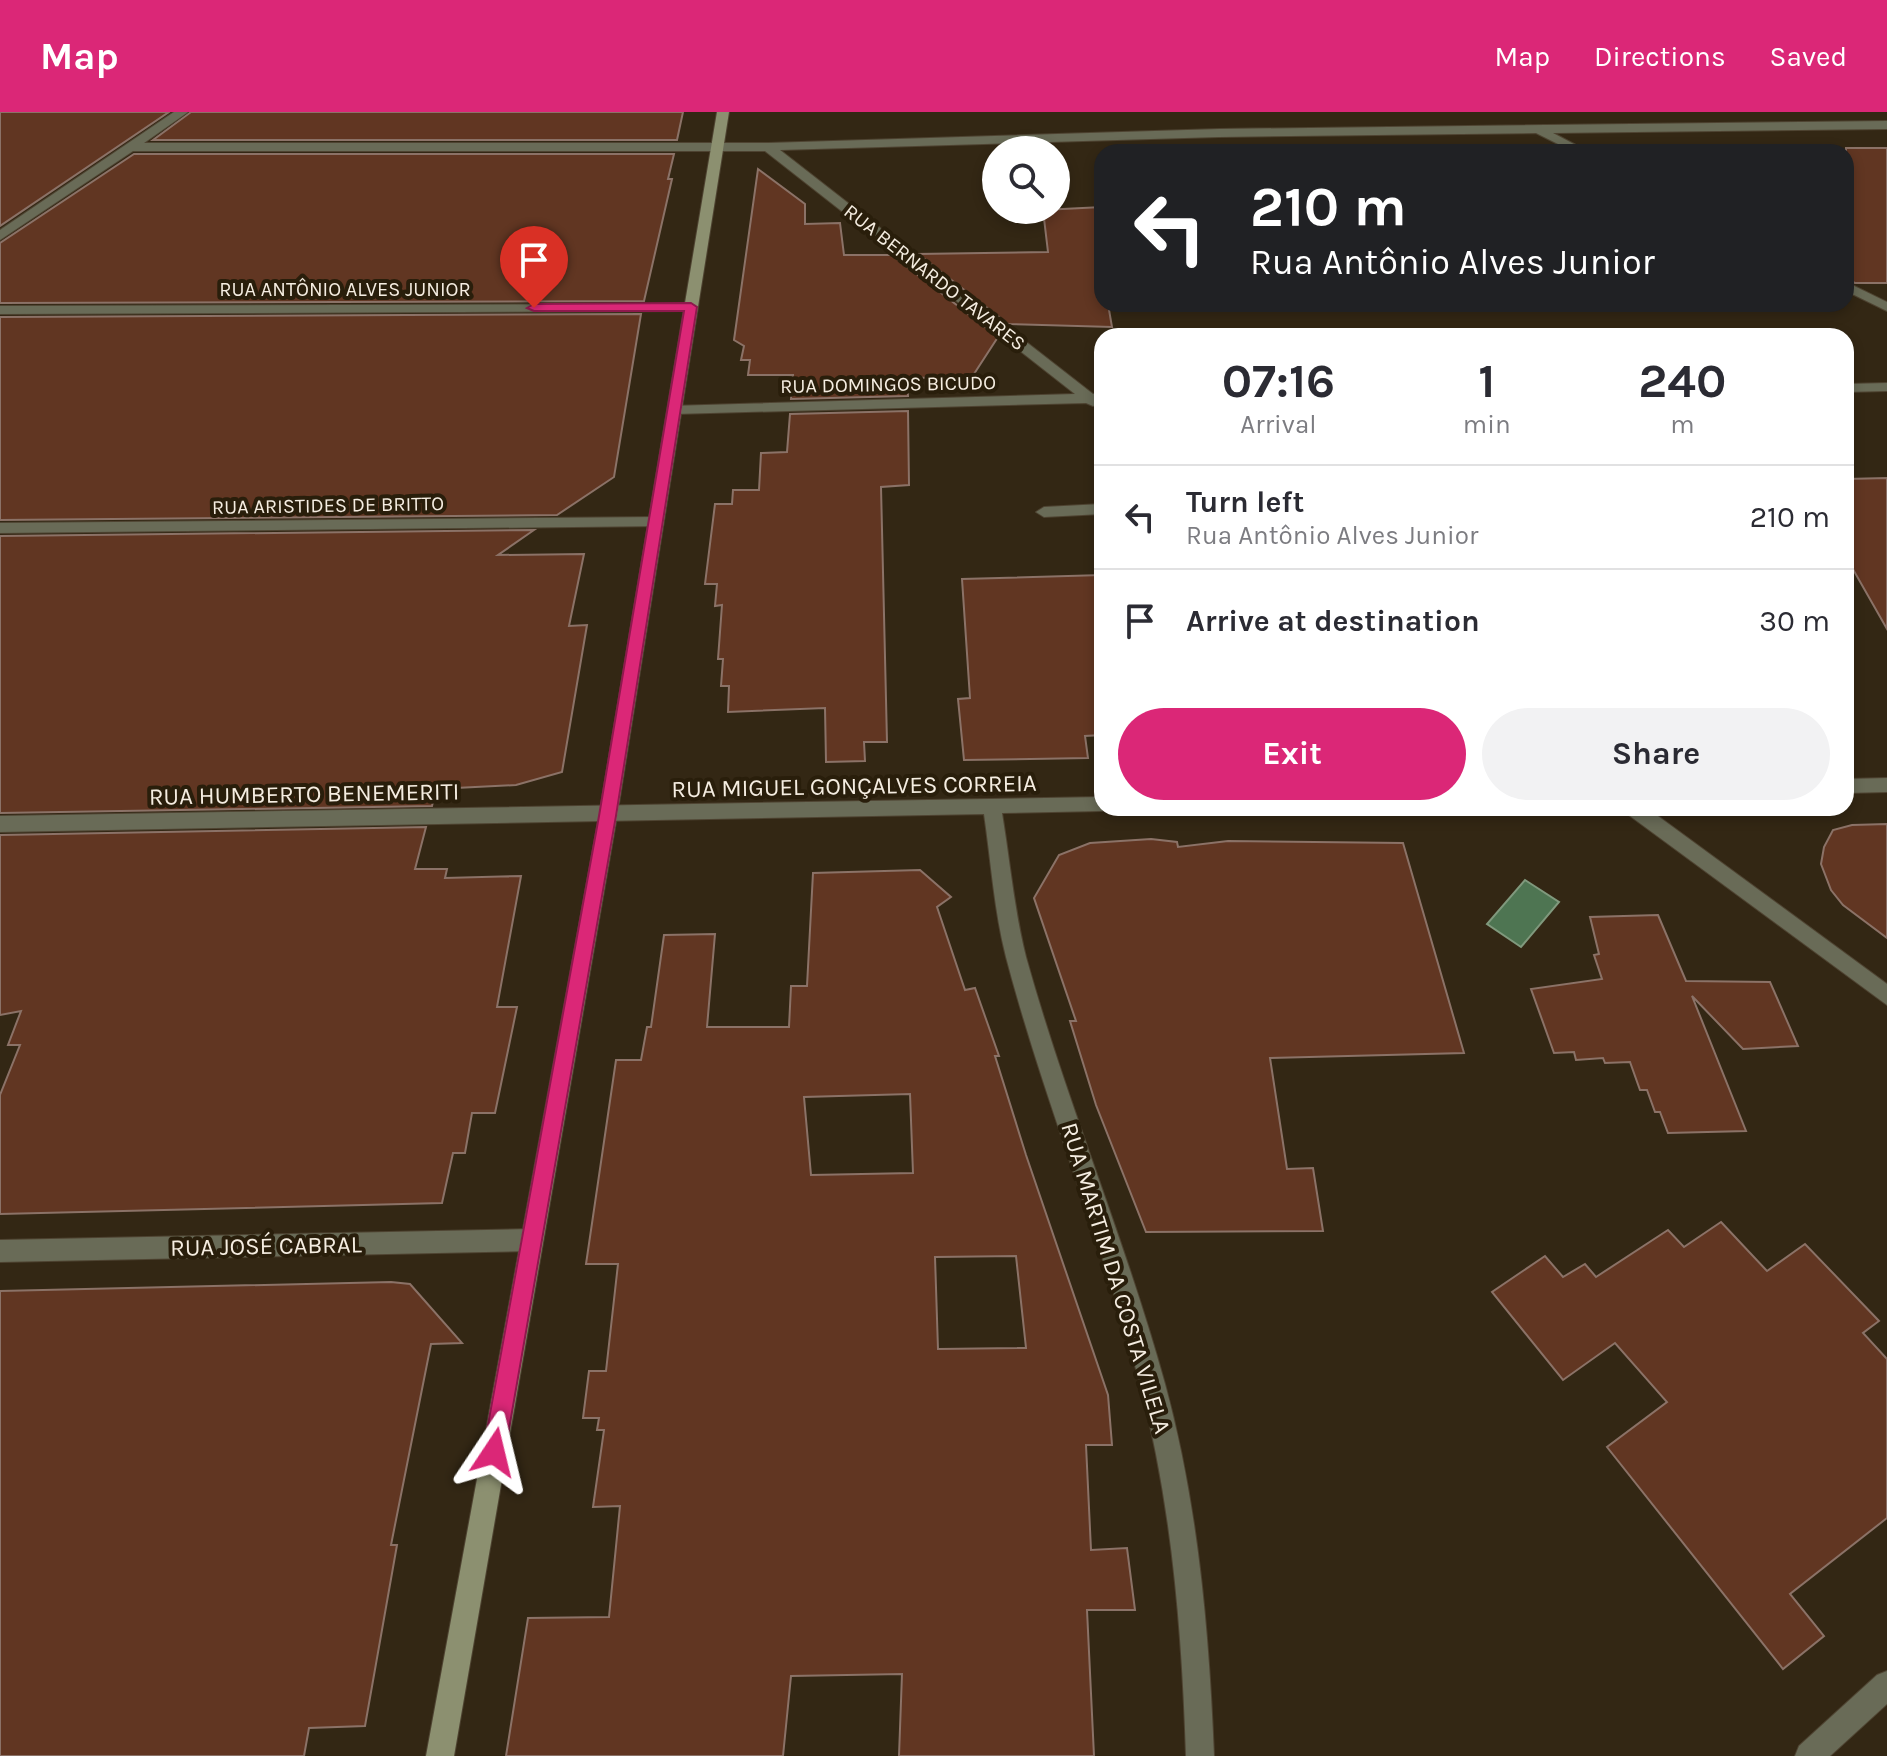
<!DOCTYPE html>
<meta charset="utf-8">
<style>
:root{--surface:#fff;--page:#f2f2f3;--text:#2b2b33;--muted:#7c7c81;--line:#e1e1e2;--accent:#db2777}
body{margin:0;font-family:Karla,sans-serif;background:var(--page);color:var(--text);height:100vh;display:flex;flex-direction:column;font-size:30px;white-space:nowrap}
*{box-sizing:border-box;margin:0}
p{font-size:26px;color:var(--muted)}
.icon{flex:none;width:44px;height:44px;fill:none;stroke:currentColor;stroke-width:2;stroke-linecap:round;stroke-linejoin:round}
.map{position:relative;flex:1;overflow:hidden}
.drawer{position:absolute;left:1094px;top:216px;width:760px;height:488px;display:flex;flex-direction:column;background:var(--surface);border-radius:24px;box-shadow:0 4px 12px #0003}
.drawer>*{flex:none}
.guide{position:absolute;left:1094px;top:32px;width:760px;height:168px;border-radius:24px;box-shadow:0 4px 12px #0003;background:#202124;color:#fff;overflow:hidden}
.buttons{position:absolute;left:982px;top:24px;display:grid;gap:16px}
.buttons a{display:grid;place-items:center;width:88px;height:88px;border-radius:50%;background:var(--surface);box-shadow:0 4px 12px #0003;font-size:40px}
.pin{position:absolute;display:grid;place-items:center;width:68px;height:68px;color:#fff;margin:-82px -34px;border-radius:50% 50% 50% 0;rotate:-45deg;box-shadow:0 0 8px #0007}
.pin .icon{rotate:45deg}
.me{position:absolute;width:88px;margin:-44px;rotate:10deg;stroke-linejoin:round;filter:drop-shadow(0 0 6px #0008)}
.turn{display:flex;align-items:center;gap:28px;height:168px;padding:0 24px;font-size:36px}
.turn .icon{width:104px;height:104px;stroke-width:2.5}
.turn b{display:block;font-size:56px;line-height:68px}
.eta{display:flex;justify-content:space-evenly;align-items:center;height:136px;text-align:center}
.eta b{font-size:48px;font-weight:700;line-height:56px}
.button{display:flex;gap:16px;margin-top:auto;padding:16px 24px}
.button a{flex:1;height:92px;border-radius:48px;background:var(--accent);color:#fff;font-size:32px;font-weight:700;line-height:92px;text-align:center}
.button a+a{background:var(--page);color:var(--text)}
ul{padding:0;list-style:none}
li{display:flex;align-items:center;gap:24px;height:104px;padding:0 24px;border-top:2px solid var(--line)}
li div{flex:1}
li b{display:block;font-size:30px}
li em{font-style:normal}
header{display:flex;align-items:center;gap:48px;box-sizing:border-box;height:112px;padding:0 40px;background:var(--accent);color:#fff}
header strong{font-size:38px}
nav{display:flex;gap:44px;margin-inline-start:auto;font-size:28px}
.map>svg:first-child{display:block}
</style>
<header>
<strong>Map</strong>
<nav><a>Map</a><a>Directions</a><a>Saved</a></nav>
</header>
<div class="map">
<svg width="1887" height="1644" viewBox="0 0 1887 1644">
<rect width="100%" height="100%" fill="#332714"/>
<polygon fill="#4e7552" stroke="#80997d" stroke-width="2" points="1525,768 1559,790 1521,835 1487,812"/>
<g fill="#613622" stroke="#8b7267" stroke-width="2" fill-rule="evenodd">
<polygon points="0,0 169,0 0,114"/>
<polygon points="191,0 683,0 677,28 153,28"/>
<polygon points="1846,36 1887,36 1887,171 1855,171 1846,167"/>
<polygon points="134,42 674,42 668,67 672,67 644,189 0,191 0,131"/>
<polygon points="758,57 805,92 805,112 840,111 844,143 892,143 998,225 972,265 907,266 908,284 791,287 793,263 748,263 750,248 741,248 744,234 734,228"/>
<polygon points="1102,95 1102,192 1108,192 1112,215 1008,212 918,142 1048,140 1043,98"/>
<polygon points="641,202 614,365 557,403 0,408 0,205"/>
<polygon points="908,299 909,373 881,375 887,630 864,630 865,649 826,650 825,596 728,600 729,574 721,574 723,547 718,547 722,493 715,494 717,472 705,472 715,392 732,392 733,378 759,378 761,341 787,340 790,302"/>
<polygon points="1887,366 1887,517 1846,445 1846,367"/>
<polygon points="534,418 498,443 584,442 569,514 587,513 562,660 516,673 436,677 432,694 0,701 0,424"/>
<polygon points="1102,463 1102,623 1085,624 1088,646 964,648 958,587 970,586 962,467"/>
<polygon points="1887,712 1887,826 1843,793 1831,778 1821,752 1824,735 1833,718 1852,713"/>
<polygon points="426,715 415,757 447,757 445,766 521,764 497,895 517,895 495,1001 472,1001 465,1041 453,1041 442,1091 0,1102 0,983 20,933 8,933 21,899 0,903 0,723"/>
<polygon points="1151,727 1177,730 1178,735 1228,729 1403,731 1464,941 1270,946 1287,1057 1313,1056 1323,1119 1146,1120 1096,993 1070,909 1076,909 1034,786 1059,743 1090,731"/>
<path d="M920,758L951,785L937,795L965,878L975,876L999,944H995L1026,1043L1108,1283L1112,1333H1086L1091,1438L1127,1436L1135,1498H1087L1094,1644H899L902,1562L791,1564L783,1644H506L528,1506L609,1505L620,1394L593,1395L604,1318H597L599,1306H583L589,1259H606L618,1152H586L616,948H641L647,915H651L664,823L715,822L707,915H789L791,874H807L813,761ZM910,982L913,1061L811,1063L804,985ZM1016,1144L1026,1236L938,1237L935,1145Z"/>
<polygon points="1658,803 1686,869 1770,870 1798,934 1743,937 1692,884 1746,1019 1668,1021 1660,1000 1655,1000 1647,978 1640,978 1630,950 1605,951 1603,946 1576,948 1574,940 1554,941 1531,877 1602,867 1594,843 1599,842 1590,805"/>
<polygon points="1721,1110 1767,1159 1805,1132 1879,1209 1863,1221 1887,1247 1887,1406 1790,1482 1824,1524 1783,1557 1607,1335 1667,1290 1615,1231 1563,1268 1492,1180 1545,1144 1563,1165 1585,1152 1596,1165 1668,1118 1684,1135"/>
<polygon points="391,1170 410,1172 462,1231 431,1232 391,1433 397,1433 365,1614 309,1616 304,1644 0,1644 0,1179"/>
</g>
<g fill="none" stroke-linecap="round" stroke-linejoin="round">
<defs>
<g id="street">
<polygon points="174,0 188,0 144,31 768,31 1219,17 1887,9 1887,17 1553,21 1589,40 1574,40 1536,21 1219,25 780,38 1093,282 1102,281 1102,291 1093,294 1086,291 675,302 668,297 670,294 1075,282 765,39 133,39 0,128 0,118"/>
<polygon points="1846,170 1887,190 1887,199 1846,179"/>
<polygon points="696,192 698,195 691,199 0,202 0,194"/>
<polygon points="1887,271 1887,279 1846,280 1846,272"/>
<polygon points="1102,392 1102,402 1044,405 1036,400 1044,395"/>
<polygon points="657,405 663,406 663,414 0,421 0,411"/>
<polygon points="1887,666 1887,680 1846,681 1846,667"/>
<path d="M1102,685V696H1109L1102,699L1002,701C1010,749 1014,798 1026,845C1066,989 1125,1127 1165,1272C1198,1393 1209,1519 1214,1644H1186C1182,1519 1172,1394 1140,1272C1102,1128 1044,989 1006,845C994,798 991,749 984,702L0,720V704Z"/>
<polygon points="1624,696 1647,696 1887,872 1887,893 1626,701"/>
<polygon points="531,1117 539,1120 543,1128 539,1136 531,1139 0,1150 0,1128"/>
<polygon points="1887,1559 1887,1592 1830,1644 1795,1644 1799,1634 1877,1563"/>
</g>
<polygon id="secondary" points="717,0 729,0 617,704 454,1644 426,1644 599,704"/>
</defs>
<use href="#street" stroke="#4e4331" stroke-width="2"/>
<use href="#secondary" stroke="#4e4331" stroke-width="2"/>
<use href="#street" fill="#696b57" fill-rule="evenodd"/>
<use href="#secondary" fill="#8c9070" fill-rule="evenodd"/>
</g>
<polygon fill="#db2777" stroke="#8e194d" stroke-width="2" points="691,191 697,195 616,704 505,1340 502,1349 494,1352 486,1349 483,1340 599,704 684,199 534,199 527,196 534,192"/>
<g text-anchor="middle" stroke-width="8" stroke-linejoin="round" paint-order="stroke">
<g font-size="20" fill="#f5ede1" stroke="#291e0b">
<text transform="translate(935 165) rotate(38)" y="7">RUA BERNARDO TAVARES</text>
<text x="345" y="184">RUA ANTÔNIO ALVES JUNIOR</text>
<text transform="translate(888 272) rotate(-1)" y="7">RUA DOMINGOS BICUDO</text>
<text transform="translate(328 393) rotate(-1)" y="7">RUA ARISTIDES DE BRITTO</text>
</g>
<g font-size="24" fill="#f5ede1" stroke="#291e0b">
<text transform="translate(854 674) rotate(-1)" y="8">RUA MIGUEL GONÇALVES CORREIA</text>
<text transform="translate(304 682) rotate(-1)" y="8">RUA HUMBERTO BENEMERITI</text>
<text transform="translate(266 1134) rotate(-1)" y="8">RUA JOSÉ CABRAL</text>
<text transform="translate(1116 1166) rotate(73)" y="8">RUA MARTIM DA COSTA VILELA</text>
</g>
</g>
</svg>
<div class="buttons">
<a><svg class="icon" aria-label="search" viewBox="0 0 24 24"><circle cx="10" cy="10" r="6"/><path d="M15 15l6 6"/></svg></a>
</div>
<div class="pin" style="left:534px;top:196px;background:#d93025"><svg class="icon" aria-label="arrive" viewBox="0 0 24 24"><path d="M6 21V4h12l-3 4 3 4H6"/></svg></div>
<svg class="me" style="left:494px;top:1340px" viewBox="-20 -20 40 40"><path d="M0-17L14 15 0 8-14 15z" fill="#db2777" stroke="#fff" stroke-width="4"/></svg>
<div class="guide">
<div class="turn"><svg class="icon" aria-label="left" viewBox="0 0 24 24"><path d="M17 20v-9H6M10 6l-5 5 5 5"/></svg><div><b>210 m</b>Rua Antônio Alves Junior</div></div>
</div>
<section class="drawer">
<div class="eta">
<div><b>07:16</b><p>Arrival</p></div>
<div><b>1</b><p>min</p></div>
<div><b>240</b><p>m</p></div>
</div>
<ul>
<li><svg class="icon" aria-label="left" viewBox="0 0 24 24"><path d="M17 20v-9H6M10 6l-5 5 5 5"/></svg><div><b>Turn left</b><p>Rua Antônio Alves Junior</p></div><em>210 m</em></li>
<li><svg class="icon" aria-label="arrive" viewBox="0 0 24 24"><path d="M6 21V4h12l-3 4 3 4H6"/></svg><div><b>Arrive at destination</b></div><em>30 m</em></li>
</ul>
<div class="button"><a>Exit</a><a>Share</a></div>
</section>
</div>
